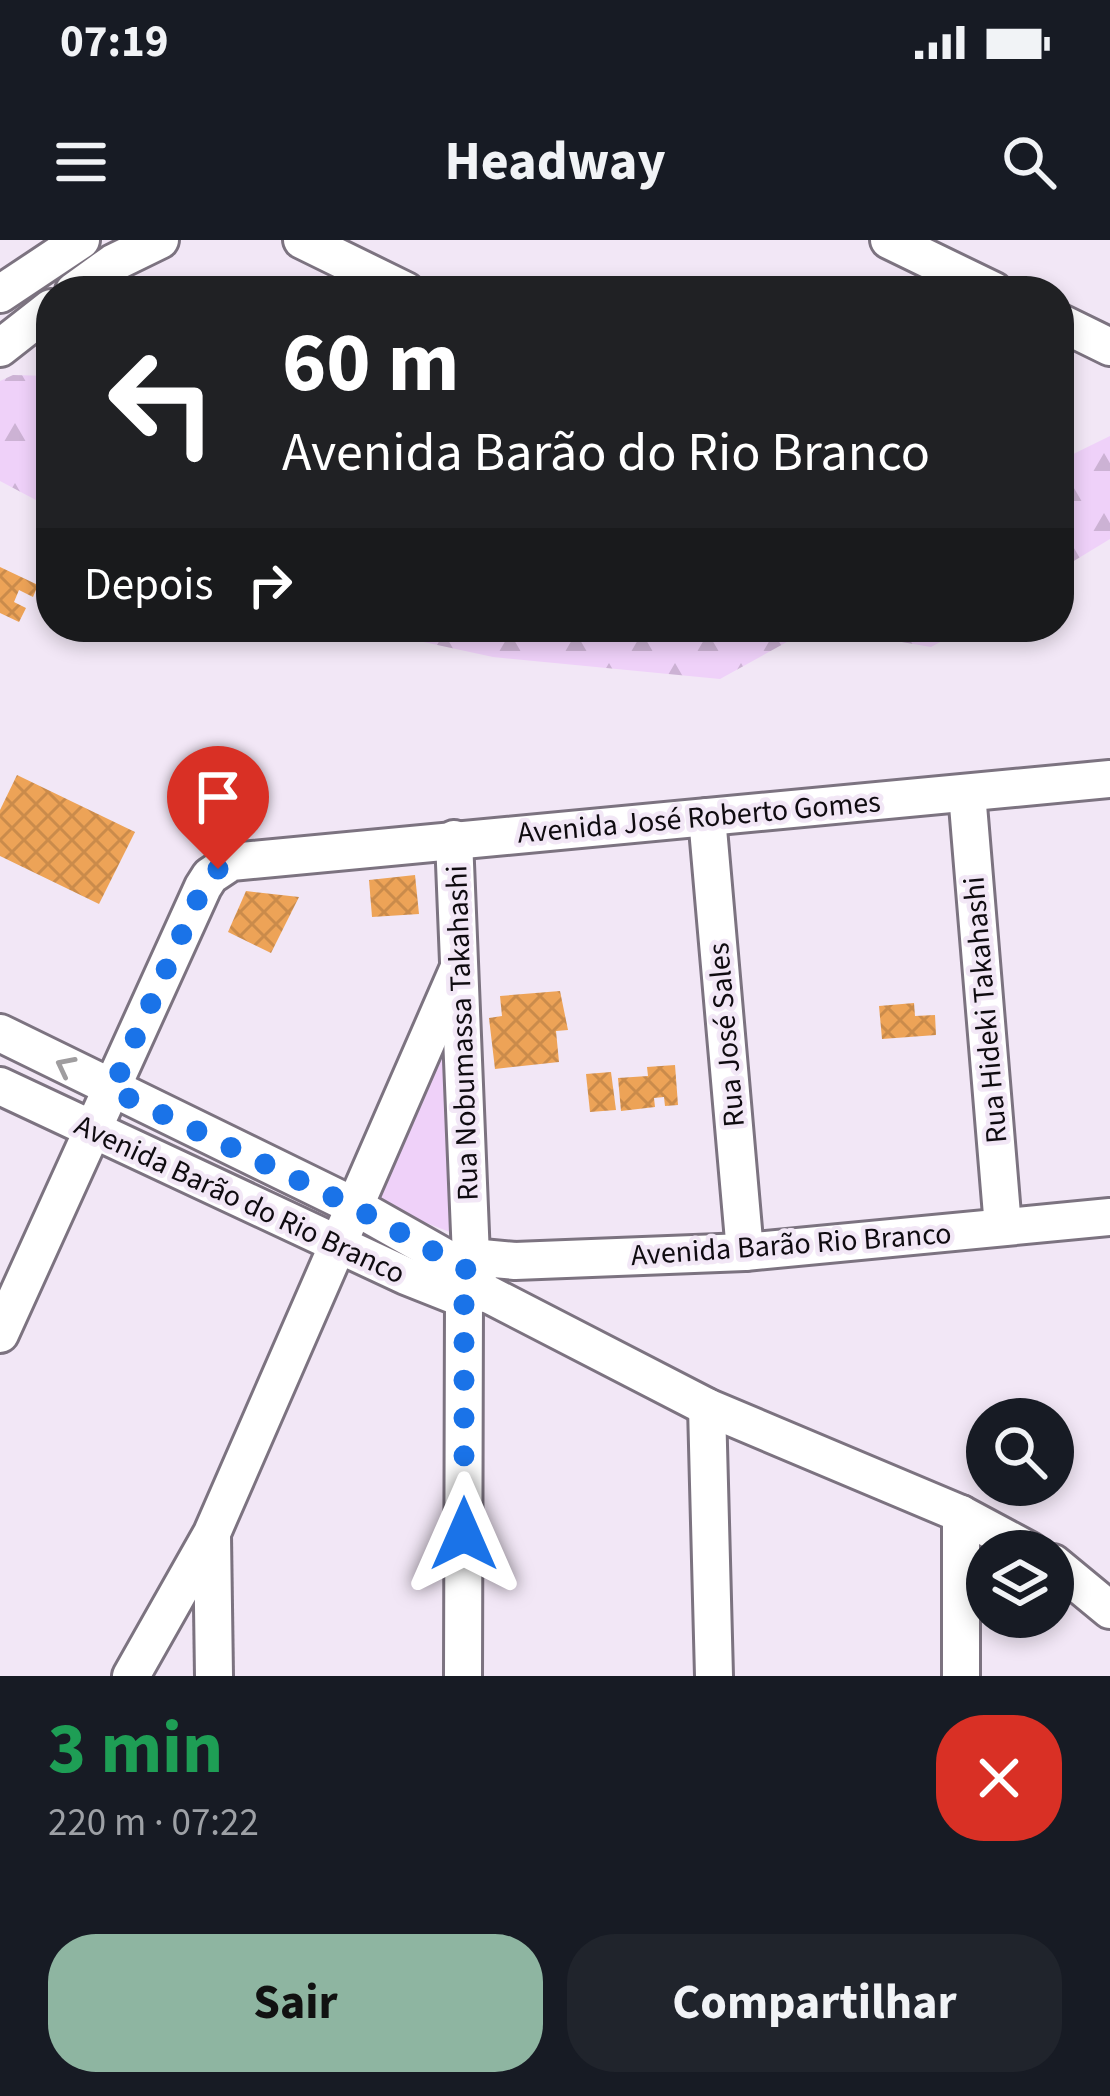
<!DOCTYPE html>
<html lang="pt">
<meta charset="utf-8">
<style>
:root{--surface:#171b24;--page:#20242c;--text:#f1f3f6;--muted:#9ea1a6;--accent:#8eb5a1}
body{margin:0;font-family:"Source Sans 3",sans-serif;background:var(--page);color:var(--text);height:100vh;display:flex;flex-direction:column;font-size:45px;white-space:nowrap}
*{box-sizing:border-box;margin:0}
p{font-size:39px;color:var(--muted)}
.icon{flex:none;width:66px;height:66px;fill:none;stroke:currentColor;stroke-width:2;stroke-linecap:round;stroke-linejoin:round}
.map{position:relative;height:1436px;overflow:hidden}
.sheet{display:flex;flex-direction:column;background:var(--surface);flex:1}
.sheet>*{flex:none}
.top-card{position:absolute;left:36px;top:36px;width:1038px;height:366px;border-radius:48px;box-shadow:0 6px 18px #0003;background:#202124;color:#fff;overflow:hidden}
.buttons{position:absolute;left:966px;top:1158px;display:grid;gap:24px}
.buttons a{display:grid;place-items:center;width:108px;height:108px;border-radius:50%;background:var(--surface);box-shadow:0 6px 18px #0003;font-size:60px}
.pin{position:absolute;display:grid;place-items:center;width:102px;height:102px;color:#fff;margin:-123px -51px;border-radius:50% 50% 50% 0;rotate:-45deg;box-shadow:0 0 12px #0007}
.pin .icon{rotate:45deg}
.me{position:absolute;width:132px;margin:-66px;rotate:0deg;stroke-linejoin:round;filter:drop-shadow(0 0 9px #0008)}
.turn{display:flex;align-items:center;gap:42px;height:252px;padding:0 48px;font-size:54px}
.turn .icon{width:156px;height:156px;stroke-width:2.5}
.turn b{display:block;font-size:84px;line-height:102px}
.then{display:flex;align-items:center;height:114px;padding:0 48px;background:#0003;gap:24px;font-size:45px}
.round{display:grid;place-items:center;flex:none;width:126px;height:126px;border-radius:48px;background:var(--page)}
.headline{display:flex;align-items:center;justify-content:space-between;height:204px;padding:0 48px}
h1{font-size:72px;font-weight:700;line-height:90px;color:#1e9e55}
.primary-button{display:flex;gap:24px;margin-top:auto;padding:24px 48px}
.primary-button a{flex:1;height:138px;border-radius:48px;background:var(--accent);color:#111;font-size:48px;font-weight:700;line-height:138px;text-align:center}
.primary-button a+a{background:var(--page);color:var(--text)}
.status{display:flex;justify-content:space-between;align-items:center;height:84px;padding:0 60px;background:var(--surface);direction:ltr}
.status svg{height:33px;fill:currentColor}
header{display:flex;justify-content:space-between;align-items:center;height:156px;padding:0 48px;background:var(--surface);font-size:54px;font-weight:700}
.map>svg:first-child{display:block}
</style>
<div class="status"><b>07:19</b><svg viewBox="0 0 49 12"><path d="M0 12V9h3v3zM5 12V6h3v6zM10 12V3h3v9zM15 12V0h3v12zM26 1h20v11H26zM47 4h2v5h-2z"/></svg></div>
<header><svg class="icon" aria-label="menu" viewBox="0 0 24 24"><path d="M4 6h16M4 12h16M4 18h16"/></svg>Headway<svg class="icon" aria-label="search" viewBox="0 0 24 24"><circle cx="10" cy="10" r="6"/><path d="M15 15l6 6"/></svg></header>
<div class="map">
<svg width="1110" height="1436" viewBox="0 0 1110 1436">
<defs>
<pattern id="forest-firs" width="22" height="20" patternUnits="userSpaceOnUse" patternTransform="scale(3)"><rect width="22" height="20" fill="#efd1f9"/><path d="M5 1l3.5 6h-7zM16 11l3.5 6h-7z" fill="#ccb2d4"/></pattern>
<pattern id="building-cross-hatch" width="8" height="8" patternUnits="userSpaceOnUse" patternTransform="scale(3)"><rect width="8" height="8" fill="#eda357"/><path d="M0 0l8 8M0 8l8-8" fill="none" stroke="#ca8b4b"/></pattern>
</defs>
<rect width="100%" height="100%" fill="#f2e7f6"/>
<polygon fill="#efd1f9" points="441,810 448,814 455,994 372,962"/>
<g fill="url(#forest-firs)">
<polygon points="13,135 51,136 51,268 0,241 0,141"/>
<polygon points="1110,196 1110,299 1059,330 1059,221"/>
<polygon points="354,387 968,387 931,407 814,387 720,439 493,417"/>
</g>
<g fill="url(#building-cross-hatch)">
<polygon points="0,327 38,345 33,357 19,350 14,362 26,368 19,382 0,373"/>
<polygon points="236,529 241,573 204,578 202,566 209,565 204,533"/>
<polygon points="17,535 135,592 99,664 0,616 0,570"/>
<polygon points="415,635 419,674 372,677 369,640"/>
<polygon points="246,651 299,657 271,713 228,692"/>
<polygon points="560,751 568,790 556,791 559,822 495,829 489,778 502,776 500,756"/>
<polygon points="914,763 915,776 935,775 936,795 882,799 879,766"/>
<polygon points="675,825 678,865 665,866 664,857 654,858 655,867 621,871 618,838 648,836 647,827"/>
<polygon points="611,832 616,870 590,872 586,834"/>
</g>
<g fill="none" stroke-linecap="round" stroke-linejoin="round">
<defs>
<g id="minor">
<polyline points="302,0 406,51"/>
<polyline points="889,0 994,51"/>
<polyline points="74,51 113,23 160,0"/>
<polyline points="0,54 81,0"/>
<polyline points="1059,82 1110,107"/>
<polyline points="0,108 51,68"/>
<polyline points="967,553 1003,987"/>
<polyline points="707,577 745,1012"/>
<polyline points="454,599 471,1017 464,1059 463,1436"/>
<polyline points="0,793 354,966 469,1031 484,1052 707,1167 961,1274 1030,1311"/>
<polyline points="0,846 406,1036 464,1059 484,1052"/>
<polyline points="471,1017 515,1021 745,1012 1110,977"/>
<polyline points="0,1094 203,647 210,636 231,622 1110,539"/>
<polyline points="707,1167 714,1436"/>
<polyline points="212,1296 214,1436"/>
<polyline points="1053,1323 1110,1370"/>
<polyline points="131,1436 212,1293 457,732"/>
<polyline points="961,1436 961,1274"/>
</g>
</defs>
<use href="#minor" stroke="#7c7380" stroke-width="42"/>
<use href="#minor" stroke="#fff" stroke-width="36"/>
</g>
<defs><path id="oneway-chevron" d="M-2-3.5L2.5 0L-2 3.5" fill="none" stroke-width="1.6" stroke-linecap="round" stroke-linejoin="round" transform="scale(3)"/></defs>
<use stroke="#9f9d9f" href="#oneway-chevron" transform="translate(65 826) rotate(-153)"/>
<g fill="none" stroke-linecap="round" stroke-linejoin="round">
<polyline stroke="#1a73e8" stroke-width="21" stroke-dasharray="0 37.8" points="218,629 203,647 112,850 354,967 469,1031 464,1058 464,1294"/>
</g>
<g text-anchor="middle" stroke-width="9" stroke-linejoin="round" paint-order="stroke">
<g font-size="30" fill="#0f0b10" stroke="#f2e7f6">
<text transform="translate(699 577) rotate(-5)" y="10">Avenida José Roberto Gomes</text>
<text transform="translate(985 770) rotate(-95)" y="10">Rua Hideki Takahashi</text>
<text transform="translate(462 793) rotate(-92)" y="10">Rua Nobumassa Takahashi</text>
<text transform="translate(726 795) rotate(-95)" y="10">Rua José Sales</text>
<text transform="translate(240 959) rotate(25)" y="10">Avenida Barão do Rio Branco</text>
<text transform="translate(791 1004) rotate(-4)" y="10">Avenida Barão Rio Branco</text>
</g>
</g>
</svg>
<div class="buttons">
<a><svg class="icon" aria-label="search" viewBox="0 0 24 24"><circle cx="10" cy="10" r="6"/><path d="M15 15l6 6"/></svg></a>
<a><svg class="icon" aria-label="layers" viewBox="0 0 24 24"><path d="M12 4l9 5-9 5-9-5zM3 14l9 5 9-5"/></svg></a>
</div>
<div class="pin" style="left:218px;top:629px;background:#d93025"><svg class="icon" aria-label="arrive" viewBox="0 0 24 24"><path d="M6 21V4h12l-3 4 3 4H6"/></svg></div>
<svg class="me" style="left:464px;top:1294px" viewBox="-20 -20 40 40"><path d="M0-17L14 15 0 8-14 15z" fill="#1a73e8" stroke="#fff" stroke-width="4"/></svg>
<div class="top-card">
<div class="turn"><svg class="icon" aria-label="left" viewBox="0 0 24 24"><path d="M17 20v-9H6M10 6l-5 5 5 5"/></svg><div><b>60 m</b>Avenida Barão do Rio Branco</div></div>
<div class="then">Depois<svg class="icon" aria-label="right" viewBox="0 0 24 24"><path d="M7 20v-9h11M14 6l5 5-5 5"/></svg></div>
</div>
</div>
<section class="sheet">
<div class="headline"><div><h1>3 min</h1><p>220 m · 07:22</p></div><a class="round" style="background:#d93025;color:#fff"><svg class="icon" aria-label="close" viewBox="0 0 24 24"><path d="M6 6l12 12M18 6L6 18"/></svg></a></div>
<div class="primary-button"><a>Sair</a><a>Compartilhar</a></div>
</section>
